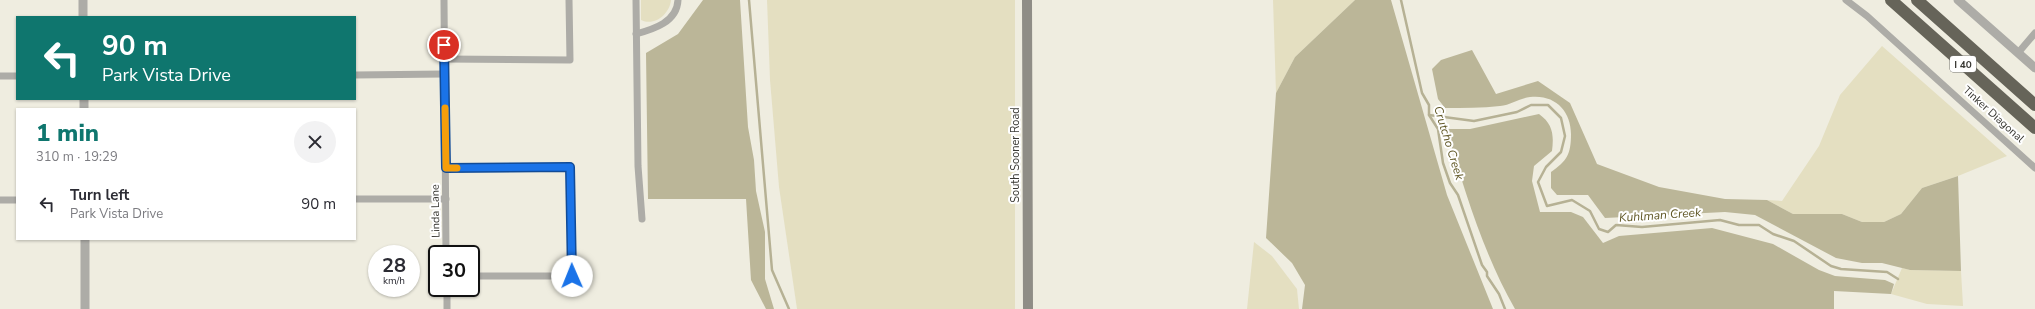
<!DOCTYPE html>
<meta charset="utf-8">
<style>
:root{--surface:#fff;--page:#f2f2f3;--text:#2b2b33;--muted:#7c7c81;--accent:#0f766e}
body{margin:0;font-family:"Nunito Sans",sans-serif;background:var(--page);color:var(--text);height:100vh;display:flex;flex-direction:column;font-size:15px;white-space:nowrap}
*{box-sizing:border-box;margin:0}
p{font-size:13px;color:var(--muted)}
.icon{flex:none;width:22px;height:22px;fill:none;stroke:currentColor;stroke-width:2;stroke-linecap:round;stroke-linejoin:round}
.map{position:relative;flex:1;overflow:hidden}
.side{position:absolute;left:16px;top:108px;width:340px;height:132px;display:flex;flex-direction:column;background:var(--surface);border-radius:0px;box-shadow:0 1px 3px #0004}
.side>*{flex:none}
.top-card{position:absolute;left:16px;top:16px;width:340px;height:84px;border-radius:0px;box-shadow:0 1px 3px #0004;background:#0f766e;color:#fff;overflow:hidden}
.speed{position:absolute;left:368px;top:245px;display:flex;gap:8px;font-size:20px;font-weight:700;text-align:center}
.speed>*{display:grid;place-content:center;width:52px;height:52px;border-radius:50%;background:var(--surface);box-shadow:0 1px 3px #0004;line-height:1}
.speed small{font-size:10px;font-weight:400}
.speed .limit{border:2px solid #111;border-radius:6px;background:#fff;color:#111}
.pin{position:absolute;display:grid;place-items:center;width:34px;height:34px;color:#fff;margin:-17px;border:2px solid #fff;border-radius:50%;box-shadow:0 1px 4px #0007}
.me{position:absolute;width:44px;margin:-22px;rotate:359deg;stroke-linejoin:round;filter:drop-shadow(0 0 3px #0008)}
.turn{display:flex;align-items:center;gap:14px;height:84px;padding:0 20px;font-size:18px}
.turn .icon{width:52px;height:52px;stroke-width:2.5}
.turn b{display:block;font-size:28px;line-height:34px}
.round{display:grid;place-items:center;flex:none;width:42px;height:42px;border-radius:21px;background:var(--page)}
.overview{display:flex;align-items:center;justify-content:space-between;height:68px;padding:0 20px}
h1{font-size:24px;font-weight:800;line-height:30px;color:var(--accent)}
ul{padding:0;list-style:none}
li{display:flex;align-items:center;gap:12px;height:56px;padding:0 20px}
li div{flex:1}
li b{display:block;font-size:15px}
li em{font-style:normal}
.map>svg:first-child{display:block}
</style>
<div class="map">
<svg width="2035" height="309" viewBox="0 0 2035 309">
<rect width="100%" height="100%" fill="#efede0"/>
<g fill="#e4dfc1">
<path d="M641,0H671C670,13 655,27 641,20Z"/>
<polygon points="767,0 1015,0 1015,309 797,309 779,187 770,80"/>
<polygon points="1273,0 1355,0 1295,57 1276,93"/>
<polygon points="1882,46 2007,156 1958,176 1922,188 1901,214 1884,222 1862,222 1842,214 1793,214 1767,200 1782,201 1819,146 1840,95"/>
<polygon points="1254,242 1272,256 1297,289 1299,309 1247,309"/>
<polygon points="1902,268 1910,270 1961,271 1963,306 1927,304 1891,294"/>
</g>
<g fill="#bbb698">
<polygon points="703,0 740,0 748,127 754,160 756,191 765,232 765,279 774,309 766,309 751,280 746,199 648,199 646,53 678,34"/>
<polygon points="1355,0 1391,0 1447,195 1493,309 1302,309 1305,285 1292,263 1266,238 1276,93 1295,57"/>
<path d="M1472,50L1496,94L1538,81L1570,103L1597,164L1659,187L1725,199L1767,200L1793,214H1842L1862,222H1884L1901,214L1922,188L1958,176L1961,271L1910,270L1882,263H1862L1836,258L1755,215L1725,212L1605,218L1588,195H1557L1551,188V172C1567,161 1571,154 1571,134C1571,111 1555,94 1530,97C1520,98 1511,105 1500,106C1482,108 1463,108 1445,108L1438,99L1432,69L1441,60Z"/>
<path d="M1539,114C1553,124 1554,135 1552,151L1534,166L1532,181L1540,212H1571L1583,217L1603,243L1619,236L1712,228L1773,244L1819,270L1835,276L1885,280L1894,284L1891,294L1834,291V309H1515C1483,253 1465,191 1446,129H1470Z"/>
</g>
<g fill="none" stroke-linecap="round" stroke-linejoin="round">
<g stroke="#b6b194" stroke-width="2.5">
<polyline points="749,0 772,270 789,309"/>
<polyline points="1401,0 1422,93 1429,105 1429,115 1438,129 1443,163 1450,183 1458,195 1482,265 1487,272 1487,276 1499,294 1505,309"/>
<polyline points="1429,115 1474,121 1517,112 1531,105 1548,105 1561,118 1565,136 1561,152 1546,167 1538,182 1547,206 1572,200 1590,211 1599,229 1608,232 1616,225 1642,227 1720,220 1739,225 1759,225 1773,234 1794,241 1831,266 1841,269 1887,272 1898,279"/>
</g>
<g stroke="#adaca7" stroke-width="7">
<polyline points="444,0 446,254"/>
<polyline points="636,0 638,166 642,219"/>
<polyline points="1846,0 1867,16 2035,168"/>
<path d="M636,34C654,29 677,22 678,0"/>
<polyline points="2018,53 2035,33"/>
<polyline points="444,59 570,60 569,0"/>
<polyline points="355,75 444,74"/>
<polyline points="0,76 17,76"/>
<polyline points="446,168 570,167 572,276 471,276"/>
<polyline points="355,199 446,199"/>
<polyline points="0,200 17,200"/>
<polyline points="447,288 447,309"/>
</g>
<g stroke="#adaca7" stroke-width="9">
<polyline points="83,0 83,17"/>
<polyline points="1958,0 2035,68"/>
<polyline points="84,99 84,109"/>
<polyline points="85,239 85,309"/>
</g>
<polyline stroke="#8f8d86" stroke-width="10" points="1027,0 1028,309"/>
<g stroke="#666459" stroke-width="12">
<polyline points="1891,0 2035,128"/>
<polyline points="1917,0 2035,105"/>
</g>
</g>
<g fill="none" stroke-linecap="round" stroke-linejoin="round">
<defs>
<polyline id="route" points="444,45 446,168 570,167 572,276"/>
</defs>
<use href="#route" stroke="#114b97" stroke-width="10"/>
<use href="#route" stroke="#1a73e8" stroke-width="7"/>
<polyline stroke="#f59e0b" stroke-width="7" points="445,108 446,168 457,168"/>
</g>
<g text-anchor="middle" stroke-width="4" stroke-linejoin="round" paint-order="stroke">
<rect fill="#fff" stroke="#747470" stroke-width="1" x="1950" y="56" width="26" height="16" rx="3"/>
<g font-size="10" font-weight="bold" fill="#393833">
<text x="1963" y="68">I 40</text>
</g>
<g font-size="11" fill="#393833" stroke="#fff">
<text transform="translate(1994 114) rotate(42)" y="4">Tinker Diagonal</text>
<text transform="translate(1015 155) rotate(-90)" y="4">South Sooner Road</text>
<text transform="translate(435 211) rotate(-91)" y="4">Linda Lane</text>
</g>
<g font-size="12" font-style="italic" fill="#605725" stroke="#fff">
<text transform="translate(1449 143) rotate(73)" y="4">Crutcho Creek</text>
<text transform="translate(1660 215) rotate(-4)" y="4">Kuhlman Creek</text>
</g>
</g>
</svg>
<div class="speed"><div>28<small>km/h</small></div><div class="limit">30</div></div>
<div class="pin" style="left:444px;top:45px;background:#d93025"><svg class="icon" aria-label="arrive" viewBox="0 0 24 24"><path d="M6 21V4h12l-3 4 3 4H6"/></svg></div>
<svg class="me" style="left:572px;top:276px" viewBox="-20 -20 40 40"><circle r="19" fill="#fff"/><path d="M0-13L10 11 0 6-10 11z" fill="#1a73e8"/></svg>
<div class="top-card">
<div class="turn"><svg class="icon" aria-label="left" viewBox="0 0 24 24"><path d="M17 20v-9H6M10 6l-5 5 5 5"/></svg><div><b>90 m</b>Park Vista Drive</div></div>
</div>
<section class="side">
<div class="overview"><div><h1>1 min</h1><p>310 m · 19:29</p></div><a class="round"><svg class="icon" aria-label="close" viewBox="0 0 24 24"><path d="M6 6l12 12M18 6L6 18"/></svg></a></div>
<ul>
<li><svg class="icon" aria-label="left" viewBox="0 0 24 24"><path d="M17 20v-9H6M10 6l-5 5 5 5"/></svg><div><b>Turn left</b><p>Park Vista Drive</p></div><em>90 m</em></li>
</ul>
</section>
</div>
